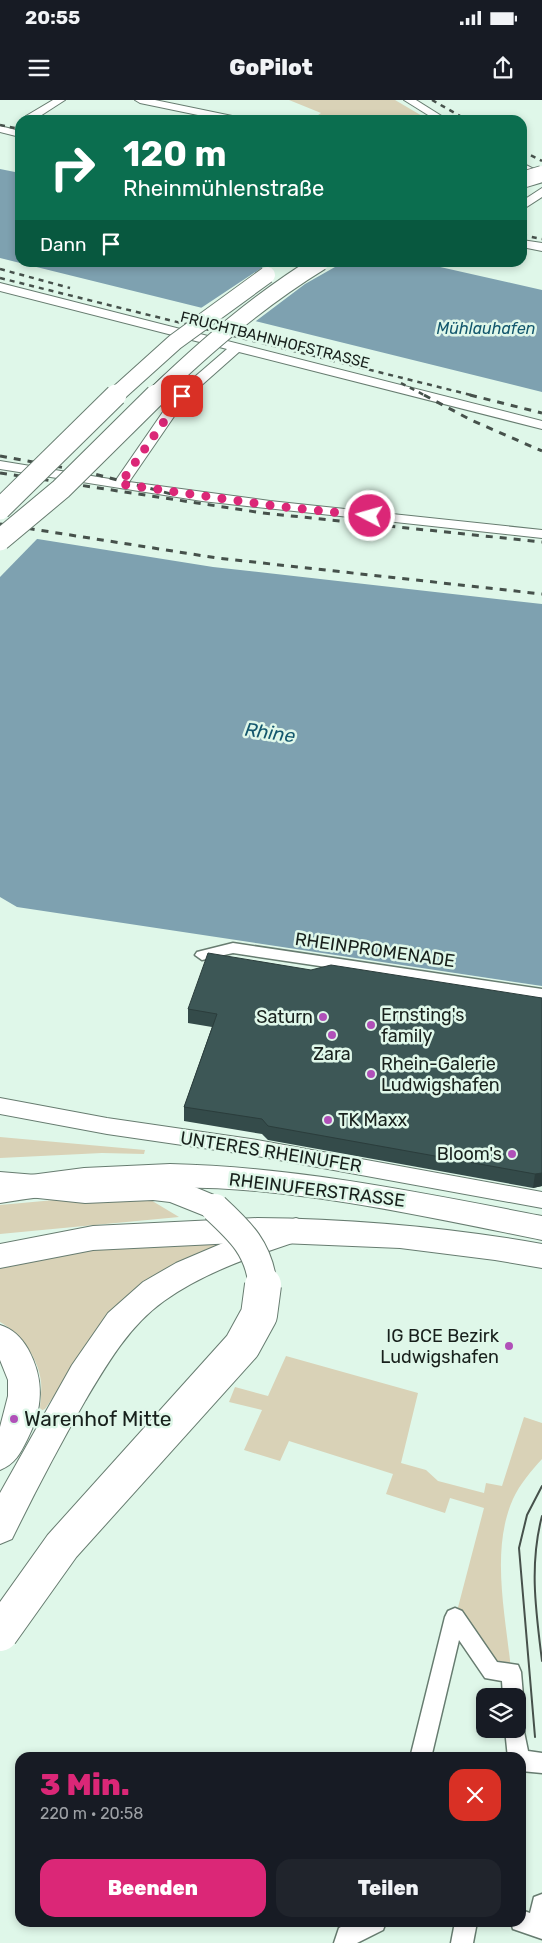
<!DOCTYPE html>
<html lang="de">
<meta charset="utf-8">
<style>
:root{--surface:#171b24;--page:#20242c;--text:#f1f3f6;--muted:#9ea1a6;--accent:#db2777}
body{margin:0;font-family:Rubik,sans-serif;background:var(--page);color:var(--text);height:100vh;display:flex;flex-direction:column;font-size:19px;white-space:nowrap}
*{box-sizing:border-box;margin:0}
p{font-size:16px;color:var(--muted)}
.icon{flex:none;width:28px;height:28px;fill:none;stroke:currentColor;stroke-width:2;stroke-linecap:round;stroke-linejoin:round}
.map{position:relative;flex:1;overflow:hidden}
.panel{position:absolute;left:15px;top:1652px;width:511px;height:175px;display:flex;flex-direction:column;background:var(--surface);border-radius:15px;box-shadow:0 2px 8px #0003}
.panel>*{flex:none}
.top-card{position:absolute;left:15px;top:15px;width:512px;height:152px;border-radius:15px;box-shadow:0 2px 8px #0003;background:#0b6e4f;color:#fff;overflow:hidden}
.buttons{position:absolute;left:476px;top:1588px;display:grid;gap:10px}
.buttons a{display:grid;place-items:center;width:50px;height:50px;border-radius:10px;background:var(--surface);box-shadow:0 2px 8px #0003;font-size:25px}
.pin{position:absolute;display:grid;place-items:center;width:42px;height:42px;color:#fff;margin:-21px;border-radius:10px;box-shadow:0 2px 8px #0006}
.me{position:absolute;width:55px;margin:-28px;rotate:276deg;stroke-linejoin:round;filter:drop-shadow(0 0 4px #0008)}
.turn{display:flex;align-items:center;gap:18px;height:105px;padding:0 25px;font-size:22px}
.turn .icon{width:65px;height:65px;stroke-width:2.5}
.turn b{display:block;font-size:35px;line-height:42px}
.then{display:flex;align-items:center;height:48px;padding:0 25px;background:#0003;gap:10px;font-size:19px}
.round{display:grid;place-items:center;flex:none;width:52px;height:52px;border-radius:15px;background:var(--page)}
.headline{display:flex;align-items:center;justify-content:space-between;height:85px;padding:0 25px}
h1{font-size:30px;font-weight:800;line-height:38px;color:var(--accent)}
.cta{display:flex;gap:10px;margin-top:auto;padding:10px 25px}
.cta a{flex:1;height:58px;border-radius:15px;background:var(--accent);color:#fff;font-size:20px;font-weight:800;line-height:58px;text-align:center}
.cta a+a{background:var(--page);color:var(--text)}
.status{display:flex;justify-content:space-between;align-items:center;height:35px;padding:0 25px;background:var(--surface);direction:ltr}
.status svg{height:14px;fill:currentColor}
header{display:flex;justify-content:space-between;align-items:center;height:65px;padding:0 25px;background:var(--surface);font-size:22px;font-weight:800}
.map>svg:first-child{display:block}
</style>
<div class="status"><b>20:55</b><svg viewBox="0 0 49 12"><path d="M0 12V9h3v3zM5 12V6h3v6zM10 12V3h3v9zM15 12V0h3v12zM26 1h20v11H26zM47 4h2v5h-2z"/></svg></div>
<header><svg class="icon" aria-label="menu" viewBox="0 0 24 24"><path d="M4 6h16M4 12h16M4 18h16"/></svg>GoPilot<svg class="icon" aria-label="share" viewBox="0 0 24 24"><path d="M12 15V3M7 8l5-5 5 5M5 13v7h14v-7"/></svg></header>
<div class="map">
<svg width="542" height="1843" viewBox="0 0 542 1843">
<rect width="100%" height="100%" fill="#dff7e9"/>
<g fill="#d9d2b7">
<polygon points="289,0 395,0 429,20 311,20 321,13"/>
<polygon points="0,1037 145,1050 144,1054 102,1053 0,1058"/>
<polygon points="144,1096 179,1117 0,1134 0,1105 87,1097"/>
<path d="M226,1143L88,1246L45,1309L40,1311C40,1302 42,1291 41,1282C39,1259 20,1233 0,1222V1167L68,1153L164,1144Z"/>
<path d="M286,1256L418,1293L401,1363L426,1370L438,1381L484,1393L486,1383L502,1386L524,1317L542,1323V1359C531,1371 520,1384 513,1399C490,1451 506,1516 511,1570L493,1569L456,1515L484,1408L450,1398L445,1413L386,1394L393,1374L289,1341L280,1361L244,1350L262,1310L229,1302L235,1287L268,1296Z"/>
</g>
<g fill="#7ea1b0">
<polygon points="0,69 20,73 20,162 418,162 542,190 542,292 0,158"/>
<polygon points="0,433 213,467 542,504 542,886 17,807 0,797"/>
</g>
<g fill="#dff7e9">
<polygon points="269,163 342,163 305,184 252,224 198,210"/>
<polygon points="0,431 38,438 0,477"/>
</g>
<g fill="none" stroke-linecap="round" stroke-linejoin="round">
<defs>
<g id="pedestrian">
<polygon points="233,843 542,889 542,899 233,853 202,860 195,855 197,852"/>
<polygon points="455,1508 462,1511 497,1562 518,1565 521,1572 523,1596 518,1604 518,1596 503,1596 502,1581 485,1578 459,1540 431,1658 410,1658 445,1517 448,1511"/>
<polygon points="518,1620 522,1622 528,1651 542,1653 542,1673 521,1671 521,1658 508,1658 505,1629 518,1629"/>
<polygon points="542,1794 542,1839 513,1829 511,1822 521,1822 521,1810 530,1813 534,1797"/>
<polygon points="350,1822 386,1822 383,1830 357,1843 334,1843 339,1828"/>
<polygon points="455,1822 477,1822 473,1843 451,1843"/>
</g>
<g id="minor">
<polygon points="53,0 65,0 34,20 26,20 26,16"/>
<polygon points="135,0 155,0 237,17 242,20 222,20 140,3"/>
<polygon points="404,0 416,0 448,20 436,20"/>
<polygon points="0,26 20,31 20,37 0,32"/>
<polygon points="522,63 542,73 542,80 522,71"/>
<polygon points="542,88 542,97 522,110 522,101"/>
<polygon points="522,140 542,143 542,151 522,147"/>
<polygon points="0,183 542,321 542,329 239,252 186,299 129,382 270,401 542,430 542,438 202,401 0,369 0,361 116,380 176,293 227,249 0,191"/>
<polygon points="0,998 107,1018 257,1040 542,1092 542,1108 257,1056 107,1034 0,1014"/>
</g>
<g id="primary">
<path d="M170,1064C296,1067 418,1092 542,1116V1140C448,1121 353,1100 257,1091C171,1083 85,1089 0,1103V1079L84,1068Z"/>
<path d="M257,1118C353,1119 447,1127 542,1144V1168L495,1160L400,1148L257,1142L93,1150L0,1168V1144L93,1126Z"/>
</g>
<g id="trunk">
<polygon points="0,1072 85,1079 153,1076 185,1083 226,1100 230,1108 226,1116 215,1120 170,1102 153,1100 85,1103 0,1094"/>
<path d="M296,1118L307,1122L311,1130L307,1138C258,1155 207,1170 164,1201C129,1226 107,1264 85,1301C59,1346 35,1392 12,1439L0,1444V1393L72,1265L108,1213L143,1182L176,1163L230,1140Z"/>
<path d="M0,1225C13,1229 21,1237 28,1249C45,1280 43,1309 27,1340C20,1354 15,1364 0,1370V1327L8,1296V1280L0,1260Z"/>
</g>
</defs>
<use href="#pedestrian" stroke="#677c70" stroke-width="3"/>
<use href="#minor" stroke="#677c70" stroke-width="2"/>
<use href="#primary" stroke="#677c70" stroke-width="2"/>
<use href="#trunk" stroke="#677c70" stroke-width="2"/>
<use href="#pedestrian" fill="#fff" fill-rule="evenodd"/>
<use href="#minor" fill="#fff" fill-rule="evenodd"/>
<use href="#primary" fill="#fff" fill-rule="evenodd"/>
<use href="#trunk" fill="#fff" fill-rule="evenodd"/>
<g stroke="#46514b" stroke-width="1">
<polyline points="522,72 542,67"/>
<path d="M0,437C99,335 189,241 308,162"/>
</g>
<g stroke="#46514b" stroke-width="2">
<path d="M542,1416C529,1465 536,1512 542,1561"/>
<polyline points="535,1637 519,1448 527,1415 542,1386"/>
</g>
<g stroke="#46514b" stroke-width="2.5" stroke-dasharray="5 5" stroke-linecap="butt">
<polyline points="432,0 467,20"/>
<polyline points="0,25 20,29"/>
<polyline points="522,51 542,61"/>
<polyline points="522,135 542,139"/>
<polyline points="0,169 70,188"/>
<polyline points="0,178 475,296"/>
<polyline points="401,283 426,296"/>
</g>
<g stroke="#46514b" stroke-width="3" stroke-dasharray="7 7" stroke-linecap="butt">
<polyline points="424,295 471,320 542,351"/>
<polyline points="470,295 542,313"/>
<polyline points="0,356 87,372 175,395"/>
<polyline points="0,373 263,413 542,442"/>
<polyline points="0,424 217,458 542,494"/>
</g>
<defs>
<g id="trunk-bridge-far3">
<polyline points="522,80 542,74"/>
<polyline points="115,296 175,242 267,175"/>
<path d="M154,296C206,246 259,200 321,162"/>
</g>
<g id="trunk-bridge-far2">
<polyline points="0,409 116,295"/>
<polyline points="0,440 61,389 156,295"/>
</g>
<path id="trunk-bridge-far1" d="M215,1108C241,1132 259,1149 263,1186"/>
<polyline id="trunk-bridge" points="0,1533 62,1446 242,1246 259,1215 263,1185"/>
</defs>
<use href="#trunk-bridge-far3" stroke="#677c70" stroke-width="18" stroke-linecap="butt"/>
<use href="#trunk-bridge-far2" stroke="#677c70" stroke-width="23" stroke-linecap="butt"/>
<use href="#trunk-bridge-far1" stroke="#677c70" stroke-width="30" stroke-linecap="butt"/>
<use href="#trunk-bridge" stroke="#677c70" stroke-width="38" stroke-linecap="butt"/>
<use href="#trunk-bridge-far3" stroke="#fff" stroke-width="16"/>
<use href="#trunk-bridge-far2" stroke="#fff" stroke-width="21"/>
<use href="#trunk-bridge-far1" stroke="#fff" stroke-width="28"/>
<use href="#trunk-bridge" stroke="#fff" stroke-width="36"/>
</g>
<polygon fill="#344b4a" points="311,870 542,898 542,1086 533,1088 268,1040 262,1034 184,1021 184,1007 212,927 188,923 188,909"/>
<polygon fill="#2b3d3c" points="542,1073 542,1086 533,1088 535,1074"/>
<polygon fill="#3d5756" stroke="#2b3d3c" points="208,853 311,870 331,865 542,898 542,1073 535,1074 268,1026 262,1019 184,1007 217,914 188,909"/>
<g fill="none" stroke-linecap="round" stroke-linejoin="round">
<polyline stroke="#db2777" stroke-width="9" stroke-dasharray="0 16.2" points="182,296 120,384 275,406 370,416"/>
</g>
<g fill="#b050b8" stroke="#dff7e9" stroke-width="2">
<circle cx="323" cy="917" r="5"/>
<circle cx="371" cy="925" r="5"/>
<circle cx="332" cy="935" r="5"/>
<circle cx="371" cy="974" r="5"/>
<circle cx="328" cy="1020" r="5"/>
<circle cx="512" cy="1054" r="5"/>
<circle cx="509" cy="1246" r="5"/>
<circle cx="14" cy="1319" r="5"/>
</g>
<g text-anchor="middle" stroke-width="5" stroke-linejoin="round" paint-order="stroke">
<g font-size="15" fill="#18201c" stroke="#dff7e9">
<text transform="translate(275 240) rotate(14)" y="5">FRUCHTBAHNHOFSTRASSE</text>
</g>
<g font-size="16" font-style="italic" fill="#13576d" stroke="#dff7e9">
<text x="486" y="234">Mühlauhafen</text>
</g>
<g font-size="18" fill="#18201c" stroke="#dff7e9">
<text transform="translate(375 850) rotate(8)" y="6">RHEINPROMENADE</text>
<text transform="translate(271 1052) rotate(9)" y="6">UNTERES RHEINUFER</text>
<text transform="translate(317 1090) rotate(7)" y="6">RHEINUFERSTRASSE</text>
</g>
<g font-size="18" fill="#18201c" stroke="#dff7e9" text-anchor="start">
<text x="381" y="921">Ernsting's<tspan x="381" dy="21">family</tspan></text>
<text x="313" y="923" text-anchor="end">Saturn</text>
<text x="332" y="960" text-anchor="middle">Zara</text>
<text x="381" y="970">Rhein-Galerie<tspan x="381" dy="21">Ludwigshafen</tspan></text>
<text x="338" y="1026">TK Maxx</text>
<text x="502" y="1060" text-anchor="end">Bloom's</text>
<text x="499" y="1242" text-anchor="end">IG BCE Bezirk<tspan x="499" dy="21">Ludwigshafen</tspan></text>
</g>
<g font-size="19" font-style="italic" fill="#13576d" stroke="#dff7e9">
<text transform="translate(270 632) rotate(8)" y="7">Rhine</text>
</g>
<g font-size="21" fill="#18201c" stroke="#dff7e9" text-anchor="start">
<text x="24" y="1326">Warenhof Mitte</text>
</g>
</g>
</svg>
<div class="buttons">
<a><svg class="icon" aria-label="layers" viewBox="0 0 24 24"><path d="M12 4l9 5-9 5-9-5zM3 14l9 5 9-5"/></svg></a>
</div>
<div class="pin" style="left:182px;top:296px;background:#d93025"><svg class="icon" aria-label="arrive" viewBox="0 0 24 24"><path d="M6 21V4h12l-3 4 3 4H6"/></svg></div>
<svg class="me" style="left:370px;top:416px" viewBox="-20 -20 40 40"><circle r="17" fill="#db2777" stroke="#fff" stroke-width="3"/><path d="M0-11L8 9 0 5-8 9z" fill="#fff"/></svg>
<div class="top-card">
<div class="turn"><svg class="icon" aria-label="right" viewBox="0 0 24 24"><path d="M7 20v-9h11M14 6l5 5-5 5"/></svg><div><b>120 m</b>Rheinmühlenstraße</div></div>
<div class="then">Dann<svg class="icon" aria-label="arrive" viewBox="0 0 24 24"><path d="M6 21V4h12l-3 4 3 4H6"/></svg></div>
</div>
<section class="panel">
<div class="headline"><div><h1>3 Min.</h1><p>220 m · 20:58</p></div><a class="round" style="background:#d93025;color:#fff"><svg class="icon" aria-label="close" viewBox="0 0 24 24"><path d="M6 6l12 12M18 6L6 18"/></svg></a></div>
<div class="cta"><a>Beenden</a><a>Teilen</a></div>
</section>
</div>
